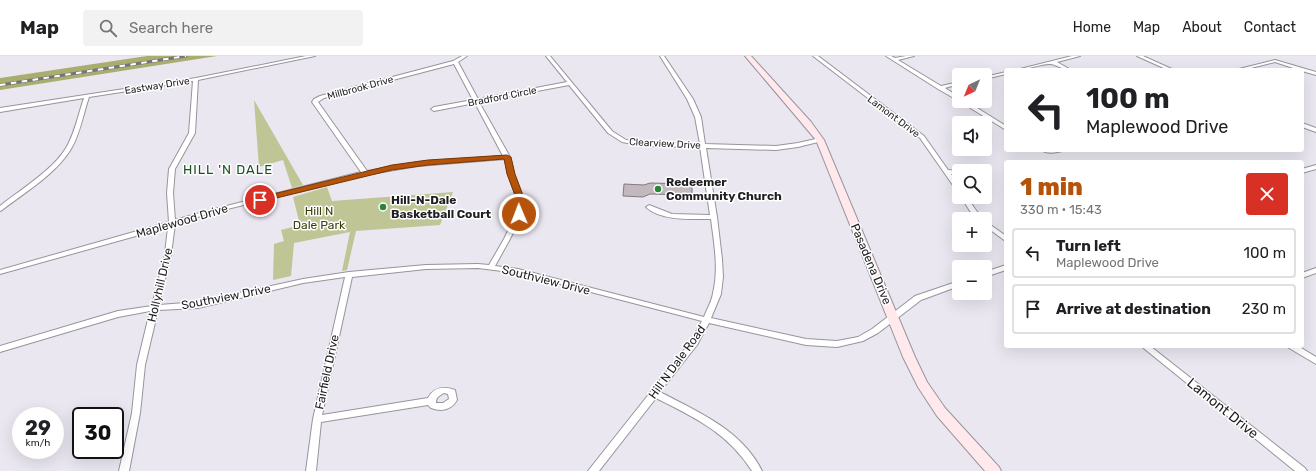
<!DOCTYPE html>
<meta charset="utf-8">
<style>
:root{--surface:#fff;--page:#f2f2f2;--text:#202124;--muted:#757577;--line:#e0e0e0;--accent:#b45309}
body{margin:0;font-family:Rubik,sans-serif;background:var(--page);color:var(--text);height:100vh;display:flex;flex-direction:column;font-size:15px;white-space:nowrap}
*{box-sizing:border-box;margin:0}
p{font-size:13px;color:var(--muted)}
.icon{flex:none;width:22px;height:22px;fill:none;stroke:currentColor;stroke-width:2;stroke-linecap:round;stroke-linejoin:round}
.map{position:relative;flex:1;overflow:hidden}
.drawer{position:absolute;left:1004px;top:104px;width:300px;height:188px;display:flex;flex-direction:column;background:var(--surface);border-radius:4px;box-shadow:0 4px 16px #0002}
.drawer>*{flex:none}
.banner{position:absolute;left:1004px;top:12px;width:300px;height:84px;border-radius:4px;box-shadow:0 4px 16px #0002;background:#fff;color:var(--text);overflow:hidden}
.needle{width:26px;rotate:223deg}
.tools{position:absolute;left:952px;top:12px;display:grid;gap:8px}
.tools a{display:grid;place-items:center;width:40px;height:40px;border-radius:4px;background:var(--surface);box-shadow:0 4px 16px #0002;font-size:20px}
.speed{position:absolute;left:12px;top:351px;display:flex;gap:8px;font-size:20px;font-weight:700;text-align:center}
.speed>*{display:grid;place-content:center;width:52px;height:52px;border-radius:50%;background:var(--surface);box-shadow:0 4px 16px #0002;line-height:1}
.speed small{font-size:10px;font-weight:400}
.speed .limit{border:2px solid #111;border-radius:6px;background:#fff;color:#111}
.pin{position:absolute;display:grid;place-items:center;width:34px;height:34px;color:#fff;margin:-17px;border:2px solid #fff;border-radius:50%;box-shadow:0 1px 4px #0007}
.me{position:absolute;width:44px;margin:-22px;rotate:359deg;stroke-linejoin:round;filter:drop-shadow(0 0 3px #0008)}
.turn{display:flex;align-items:center;gap:14px;height:84px;padding:0 16px;font-size:18px}
.turn .icon{width:52px;height:52px;stroke-width:2.5}
.turn b{display:block;font-size:28px;line-height:34px}
.round{display:grid;place-items:center;flex:none;width:42px;height:42px;border-radius:4px;background:var(--page)}
.headline{display:flex;align-items:center;justify-content:space-between;height:68px;padding:0 16px}
h1{font-size:24px;font-weight:800;line-height:30px;color:var(--accent)}
ul{padding:0;list-style:none}
li{display:flex;align-items:center;gap:12px;height:50px;margin:0 8px 6px;padding:0 8px;border:2px solid var(--line);border-radius:4px}
li div{flex:1}
li b{display:block;font-size:15px}
li em{font-style:normal}
header{display:flex;align-items:center;gap:24px;box-sizing:border-box;height:56px;padding:0 20px;background:var(--surface);border-bottom:1px solid var(--line)}
header strong{font-size:19px}
nav{display:flex;gap:22px;margin-inline-start:auto;font-size:14px}
.search{width:280px;height:36px;background:var(--page);display:flex;align-items:center;gap:10px;box-sizing:border-box;padding:0 14px;border-radius:4px;color:var(--muted);font-size:15px}
.map>svg:first-child{display:block}
</style>
<header>
<strong>Map</strong>
<div class="search"><svg class="icon" aria-label="search" viewBox="0 0 24 24"><circle cx="10" cy="10" r="6"/><path d="M15 15l6 6"/></svg>Search here</div>
<nav><a>Home</a><a>Map</a><a>About</a><a>Contact</a></nav>
</header>
<div class="map">
<svg width="1316" height="415" viewBox="0 0 1316 415">
<rect width="100%" height="100%" fill="#eae7f1"/>
<g fill="#c0c595">
<polygon points="254,44 303,129 292,132 283,104 259,111"/>
<polygon points="327,131 332,145 453,136 440,169 356,175 347,214 342,215 350,176 294,187 291,220 273,224 274,188 284,185 281,174 300,169 293,141"/>
</g>
<polygon fill="#a9ae6e" points="147,0 217,0 0,34 0,22"/>
<polygon fill="#c2b8bd" stroke="#837a7f" points="650,127 692,128 692,139 650,138 643,141 623,140 624,128 644,129"/>
<g fill="none" stroke-linecap="round" stroke-linejoin="round">
<defs>
<g id="street">
<path d="M306,0H315L198,24L195,77L175,113L173,137L175,164L203,156L361,116L312,46L314,43L320,40L453,5L462,0H467L458,6L478,43L567,26L546,0H550L612,75L626,84L644,86L700,88L695,61L687,43L660,0H664L693,43L701,61L705,88L776,90L798,87L820,82L823,84L822,85L798,91L776,94L706,92L717,161L722,203L723,221L721,238L711,262L806,283L837,285L858,281L872,273L915,240L959,225V230L921,244L878,277L863,285L837,291L806,289L709,267L697,289L660,336C698,356 742,374 762,415H752C727,376 695,362 656,342L599,415H588L691,285L702,265L518,217L478,212L426,213L352,221L322,359L428,342C434,331 443,330 455,334L457,344C451,354 442,356 431,352L428,349L321,366L316,415H306L313,363L345,221L303,227L198,252L158,254L145,309L140,357L129,415H119L132,357L137,309L150,255L118,261L0,296V290L118,255L152,250L165,198L168,171L0,218V214L169,166L167,137L169,113L189,77L193,25L89,41C83,59 80,78 71,93C56,118 24,137 2,154L0,155V150C20,134 53,114 66,92C75,77 78,59 84,42L0,56V52L196,22ZM454,8L473,44L434,51L431,53L434,55L475,47L503,100L418,106L367,115L318,46L324,42ZM569,29L608,77L622,86L644,90L700,91L710,159L672,158L649,149L646,151C661,165 691,163 711,163C714,187 719,213 713,237C712,245 707,253 704,261L518,213L495,210L510,183L522,158L523,143L514,118L510,101L479,46ZM505,103L508,118L517,143L516,158L504,183L489,209L478,208L426,209L349,216L303,223L198,246L159,249L171,198L175,168L207,158L365,119L418,110ZM444,337L448,338L449,343L443,347H436C436,341 439,340 444,337Z"/>
<polygon points="813,0 818,0 924,80 948,114 961,115 959,115 959,118 951,118 959,130 959,136 957,135 920,82"/>
<polygon points="886,0 891,0 895,2 906,0 914,0 898,4 941,30 959,26 959,28 945,32 959,41 959,45 938,33"/>
<path d="M1072,0H1080L1057,6L1071,14C1062,14 1056,8 1050,8C1039,8 1028,14 1016,14Z"/>
<polygon points="1137,0 1143,0 1174,14 1168,14"/>
<polygon points="1275,4 1316,16 1316,19 1302,15 1302,14 1299,14 1275,6 1243,14 1235,14"/>
<polygon points="1006,16 1006,18 985,23 985,21"/>
<polygon points="959,45 966,45 1006,70 1006,74"/>
<polygon points="1302,67 1316,72 1316,76 1302,71"/>
<path d="M1041,94H1063L1062,95C1055,97 1047,98 1041,94Z"/>
<polygon points="1316,109 1316,113 1302,117 1302,113"/>
<polygon points="961,141 967,141 975,153 983,163 977,163 970,155"/>
<polygon points="985,165 1006,180 1006,185 1004,184 985,170"/>
<polygon points="1006,209 1006,214 985,221 985,216"/>
<polygon points="1316,212 1316,217 1302,222 1302,217"/>
<polygon points="1141,290 1150,290 1305,412 1307,415 1295,415"/>
<polygon points="1288,290 1298,290 1316,301 1316,308 1289,292"/>
</g>
<polygon id="secondary" points="745,0 751,0 811,66 824,84 915,301 927,326 945,352 999,411 1001,415 985,415 937,360 918,331 903,301 816,84"/>
</defs>
<use href="#street" stroke="#96949c" stroke-width="2"/>
<use href="#secondary" stroke="#96949c" stroke-width="2"/>
<use href="#street" fill="#fff" fill-rule="evenodd"/>
<use href="#secondary" fill="#ffe9ec" fill-rule="evenodd"/>
<defs>
<polyline id="rail" points="0,29 186,0"/>
</defs>
<use href="#rail" stroke="#76747a" stroke-width="3"/>
<use href="#rail" stroke="#fff" stroke-width="2" stroke-dasharray="5.5" stroke-linecap="butt"/>
</g>
<polygon fill="#b45309" stroke="#753606" points="507,99 511,101 515,118 524,142 523,158 519,160 515,158 516,142 507,118 504,103 428,109 392,114 260,146 256,144 257,142 392,109 428,104"/>
<g fill="#298537" stroke="#fff" stroke-width="1.5">
<circle cx="658" cy="133" r="4"/>
<circle cx="383" cy="151" r="4"/>
</g>
<g text-anchor="middle" stroke-width="3" stroke-linejoin="round" paint-order="stroke">
<g font-size="10" fill="#1f1e21" stroke="#fff">
<text transform="translate(157 29) rotate(-9)" y="4">Eastway Drive</text>
<text transform="translate(360 31) rotate(-15)" y="4">Millbrook Drive</text>
<text transform="translate(502 40) rotate(-11)" y="4">Bradford Circle</text>
<text transform="translate(894 60) rotate(37)" y="4">Lamont Drive</text>
<text transform="translate(665 87) rotate(3)" y="4">Clearview Drive</text>
</g>
<g font-size="12" font-weight="bold" fill="#1f1e21" stroke="#fff" text-anchor="start">
<text x="666" y="130">Redeemer<tspan x="666" dy="14">Community Church</tspan></text>
<text x="391" y="148">Hill-N-Dale<tspan x="391" dy="14">Basketball Court</tspan></text>
</g>
<g font-size="12" fill="#3c3e0b" stroke="#fff">
<text x="319" y="159">Hill N<tspan x="319" dy="14">Dale Park</tspan></text>
</g>
<g font-size="12" fill="#1f1e21" stroke="#fff">
<text transform="translate(182 165) rotate(-16)" y="4">Maplewood Drive</text>
<text transform="translate(871 208) rotate(67)" y="4">Pasadena Drive</text>
<text transform="translate(546 224) rotate(14)" y="4">Southview Drive</text>
<text transform="translate(160 229) rotate(-77)" y="4">Hollyhill Drive</text>
<text transform="translate(226 241) rotate(-11)" y="4">Southview Drive</text>
<text transform="translate(677 306) rotate(-54)" y="4">Hill N Dale Road</text>
<text transform="translate(327 316) rotate(-78)" y="4">Fairfield Drive</text>
</g>
<g font-size="13" letter-spacing="1" fill="#1a5321" stroke="#fff">
<text x="228" y="118">HILL 'N DALE</text>
</g>
<g font-size="14" fill="#1f1e21" stroke="#fff">
<text transform="translate(1223 352) rotate(39)" y="5">Lamont Drive</text>
</g>
</g>
</svg>
<div class="tools">
<a><svg class="needle" viewBox="-14 -14 28 28"><path d="M0-13l5 13h-10z" fill="#e53935"/><path d="M0 13l5-13h-10z" fill="#757577"/></svg></a>
<a><svg class="icon" aria-label="sound" viewBox="0 0 24 24"><path d="M4 9h4l5-4v14l-5-4H4zM17 9q2 3 0 6"/></svg></a>
<a><svg class="icon" aria-label="search" viewBox="0 0 24 24"><circle cx="10" cy="10" r="6"/><path d="M15 15l6 6"/></svg></a>
<a>+</a>
<a>−</a>
</div>
<div class="speed"><div>29<small>km/h</small></div><div class="limit">30</div></div>
<div class="pin" style="left:260px;top:144px;background:#d93025"><svg class="icon" aria-label="arrive" viewBox="0 0 24 24"><path d="M6 21V4h12l-3 4 3 4H6"/></svg></div>
<svg class="me" style="left:519px;top:158px" viewBox="-20 -20 40 40"><circle r="17" fill="#b45309" stroke="#fff" stroke-width="3"/><path d="M0-11L8 9 0 5-8 9z" fill="#fff"/></svg>
<div class="banner">
<div class="turn"><svg class="icon" aria-label="left" viewBox="0 0 24 24"><path d="M17 20v-9H6M10 6l-5 5 5 5"/></svg><div><b>100 m</b>Maplewood Drive</div></div>
</div>
<section class="drawer">
<div class="headline"><div><h1>1 min</h1><p>330 m · 15:43</p></div><a class="round" style="background:#d93025;color:#fff"><svg class="icon" aria-label="close" viewBox="0 0 24 24"><path d="M6 6l12 12M18 6L6 18"/></svg></a></div>
<ul>
<li><svg class="icon" aria-label="left" viewBox="0 0 24 24"><path d="M17 20v-9H6M10 6l-5 5 5 5"/></svg><div><b>Turn left</b><p>Maplewood Drive</p></div><em>100 m</em></li>
<li><svg class="icon" aria-label="arrive" viewBox="0 0 24 24"><path d="M6 21V4h12l-3 4 3 4H6"/></svg><div><b>Arrive at destination</b></div><em>230 m</em></li>
</ul>
</section>
</div>
